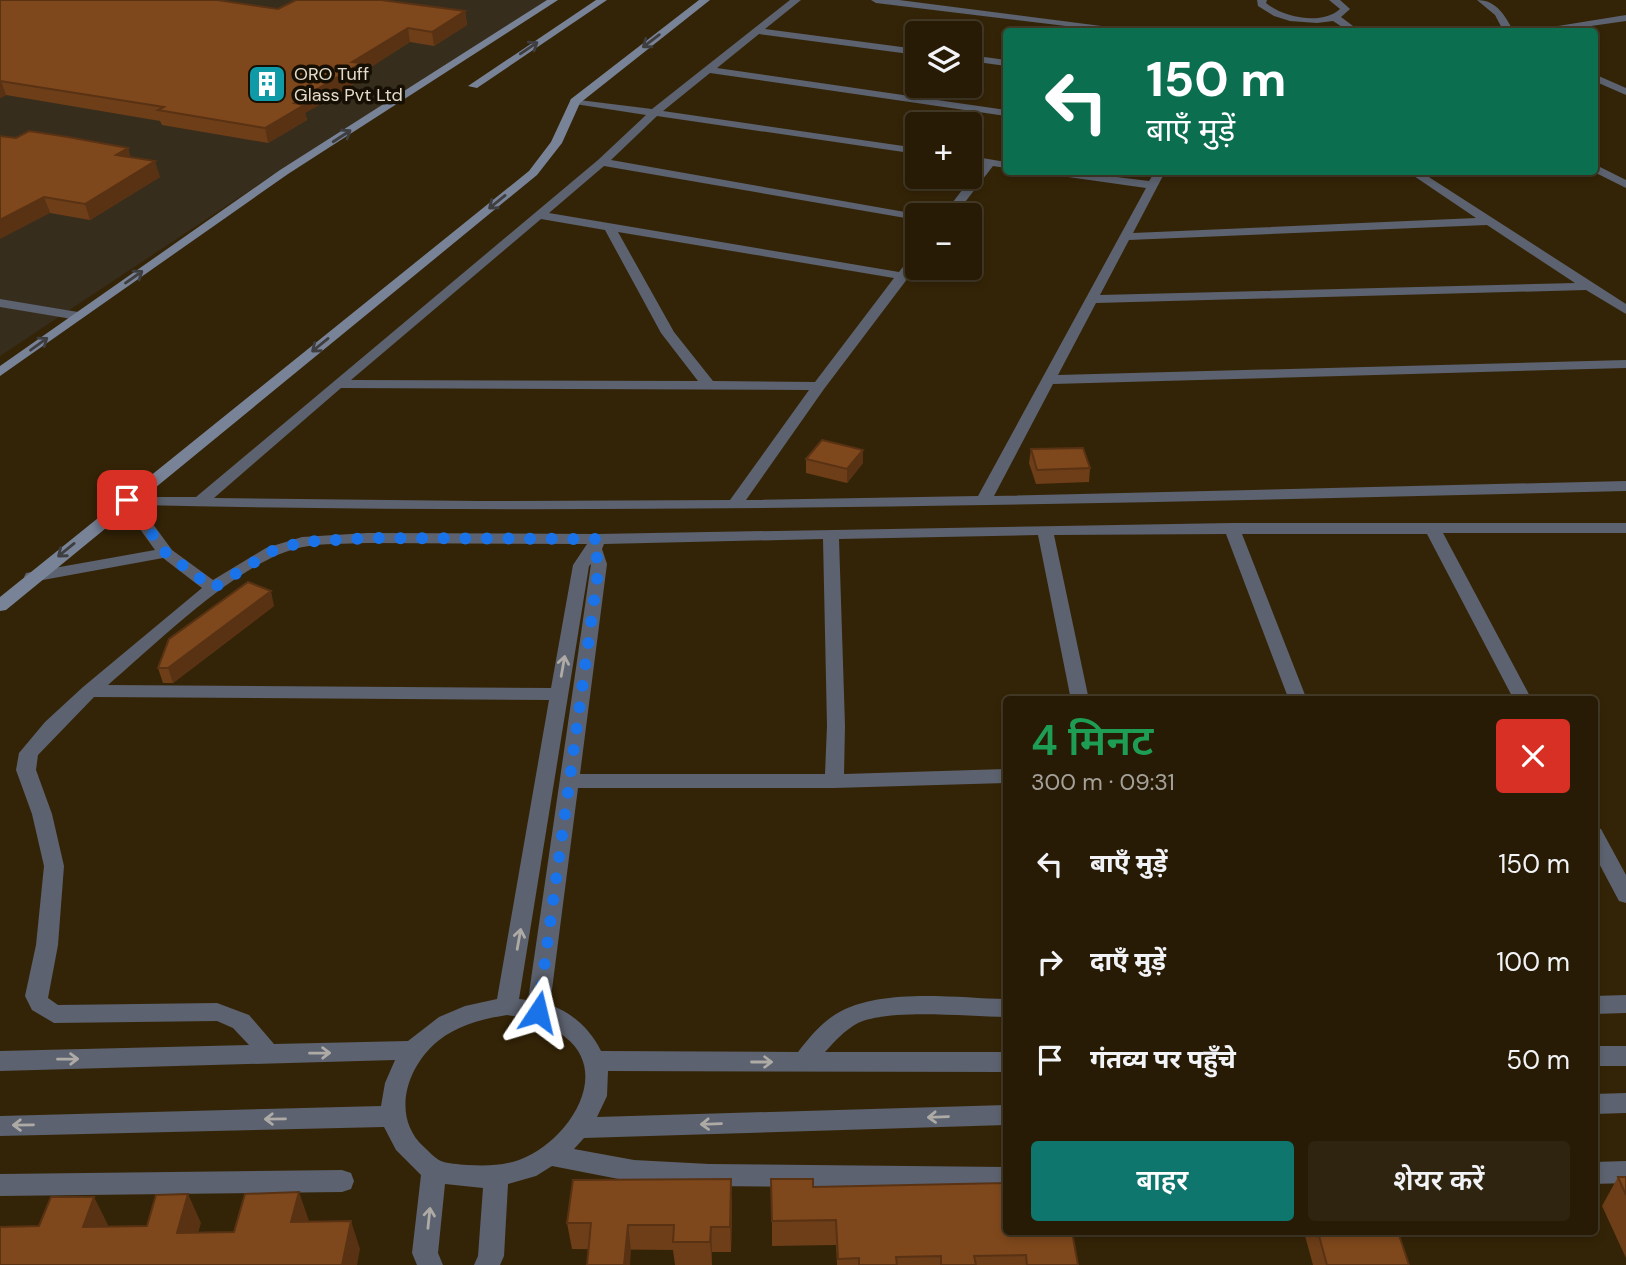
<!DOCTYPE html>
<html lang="hi">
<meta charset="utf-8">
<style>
:root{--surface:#271b05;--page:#2f240f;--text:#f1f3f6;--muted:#a4a19a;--line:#433927;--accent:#0f766e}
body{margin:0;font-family:"DM Sans","Noto Sans Devanagari",sans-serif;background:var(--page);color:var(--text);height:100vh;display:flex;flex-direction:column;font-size:26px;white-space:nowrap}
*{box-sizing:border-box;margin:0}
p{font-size:23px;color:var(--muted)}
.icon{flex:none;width:38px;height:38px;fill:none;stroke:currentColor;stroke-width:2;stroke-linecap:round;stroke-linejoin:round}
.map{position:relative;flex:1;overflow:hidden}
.details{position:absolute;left:1003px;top:696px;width:595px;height:539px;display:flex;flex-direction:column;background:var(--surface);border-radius:7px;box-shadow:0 4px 10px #0003,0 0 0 2px var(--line)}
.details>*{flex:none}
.banner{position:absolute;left:1003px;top:28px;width:595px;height:147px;border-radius:7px;box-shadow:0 4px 10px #0003,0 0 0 2px var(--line);background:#0b6e4f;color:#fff;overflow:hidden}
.buttons{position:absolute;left:905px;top:21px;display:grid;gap:14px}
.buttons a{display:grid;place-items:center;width:77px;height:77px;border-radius:7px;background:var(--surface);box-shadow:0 4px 10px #0003,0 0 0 2px var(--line);font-size:35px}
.pin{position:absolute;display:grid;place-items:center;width:60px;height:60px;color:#fff;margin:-30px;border-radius:14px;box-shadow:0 4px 10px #0006}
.me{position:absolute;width:77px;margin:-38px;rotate:10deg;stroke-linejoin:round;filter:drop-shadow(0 0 5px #0008)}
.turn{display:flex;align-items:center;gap:24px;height:147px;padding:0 28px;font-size:32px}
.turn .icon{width:91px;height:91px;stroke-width:2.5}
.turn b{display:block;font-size:49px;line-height:60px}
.round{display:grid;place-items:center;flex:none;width:74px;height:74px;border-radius:7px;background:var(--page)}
.summary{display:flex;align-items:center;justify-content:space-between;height:119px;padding:0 28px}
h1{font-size:42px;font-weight:600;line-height:52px;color:#1e9e55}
.cta{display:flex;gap:14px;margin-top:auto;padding:14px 28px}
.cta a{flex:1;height:80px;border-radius:7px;background:var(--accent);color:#fff;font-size:28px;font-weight:600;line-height:80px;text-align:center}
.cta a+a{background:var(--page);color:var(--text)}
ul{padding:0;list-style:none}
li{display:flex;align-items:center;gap:21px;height:98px;padding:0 28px}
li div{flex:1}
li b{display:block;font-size:26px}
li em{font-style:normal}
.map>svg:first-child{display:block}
</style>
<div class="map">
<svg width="1626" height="1265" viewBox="0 0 1626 1265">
<rect width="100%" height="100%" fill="#342407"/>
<polygon fill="#372d1d" points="0,0 548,0 285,167 0,356"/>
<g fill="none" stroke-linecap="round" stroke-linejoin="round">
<g fill="#5c626f" fill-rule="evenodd">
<path d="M790,0H801L765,29L917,49V55L759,34L717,68L1006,110V116L710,73L663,111L917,148V154L657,116L611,160L922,215H917V220L604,166L549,213L899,272L913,254L917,253V266L824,389L746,500L978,496L1146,188L1054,175L1049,172H1076L1149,181L1155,172H1165L1133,233L1476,218L1408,172H1421L1626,304V314L1586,290L1096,303L1058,375L1626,360V368L1053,384L994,496L1626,481V491C1130,503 635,516 139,505L172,550L213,580L266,548L302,537L367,533L597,534L1232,523H1626V533H1443L1532,700H1514L1427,534H1242L1307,700H1289L1226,534L1054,535L1089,700H1071L1038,535L839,539L845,726L844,774L1006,769V783L834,788H578L550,1005C573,1013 591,1030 601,1051L798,1052C809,1038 821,1023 836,1014C880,987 956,998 1006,999V1017C969,1017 891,1008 858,1023C845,1030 835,1041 825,1052H1006V1072L608,1071L607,1096L597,1117L1006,1105V1125L584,1138L574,1149L634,1160L709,1164L1006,1167V1189L709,1186L634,1182L552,1166L536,1176L508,1184L504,1256L500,1265H474L478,1256L483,1188L445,1184L438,1253L443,1265H417L412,1253L421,1175L396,1150L384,1127L0,1136V1116L381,1106L385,1083L395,1060L0,1071V1051L249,1045L233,1028L217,1021L54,1023L32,1010L25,996L36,945L44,866L32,814L16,770L19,753L45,722L83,687L202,588L163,558L32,582L24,577L26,573L155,550L119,500L121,497H196L598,160L646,115L575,104L570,101L571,99L652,109ZM541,219L605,230L661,333L698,381L351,380ZM1487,225L1575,283L1100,295L1129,240ZM618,232L894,278L815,382L713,381L674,332ZM341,388L809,390L730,500L479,501L214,498ZM823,539L827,726L825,774H580L607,564L602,549L604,544ZM367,543L587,544L573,565L551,688L108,685C156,644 242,558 303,547C323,543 346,544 367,543ZM591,564L528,1000L519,999L589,566ZM94,697L549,700L497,999L465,1006L439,1017L408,1041L274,1044L249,1015L217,1003L58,1005L48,998L58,945L64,866L52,814L36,770L38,755ZM507,1015C519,1017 532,1018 543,1021C551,1023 559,1032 565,1037C614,1075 565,1144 519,1160C501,1166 485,1166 467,1165C458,1164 448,1164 441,1161C434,1158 429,1151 424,1147C391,1117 406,1067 438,1041C458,1025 482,1019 507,1015Z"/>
<polygon points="871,0 899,0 1148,32 1116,32 876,3"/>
<path d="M1257,0H1267L1266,3C1282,17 1322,26 1340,9L1329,0H1340L1350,9L1341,17L1361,32H1350L1333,21L1317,23L1290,21L1274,16L1258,6Z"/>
<path d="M1477,0C1497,0 1505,16 1514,32H1504L1495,15Z"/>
<polygon points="1626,15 1626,21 1549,32 1521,32"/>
<polygon points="970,55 1006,60 1006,66 970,61"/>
<polygon points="1594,74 1626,88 1626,95 1594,81"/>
<polygon points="970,156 1006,162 1006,168 993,166 955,215 943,215 982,164 970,162"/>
<polygon points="1594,164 1626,180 1626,188 1594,172"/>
<polygon points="0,299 78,312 85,316 78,320 0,307"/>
<polygon points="1594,827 1601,829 1626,875 1626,903 1619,901 1594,854"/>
<polygon points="1626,995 1626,1013 1594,1014 1594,996"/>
<rect x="1594" y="1046" width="32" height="20"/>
<polygon points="1626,1093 1626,1113 1594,1114 1594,1094"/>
<polygon points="1626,1161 1626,1183 1594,1184 1594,1162"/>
<polygon points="342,1170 351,1173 354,1181 351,1189 342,1192 0,1196 0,1174"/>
</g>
<g fill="#798398" fill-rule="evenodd">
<polygon points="547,0 558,0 288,174 0,376 0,366 280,170"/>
<polygon points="596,0 607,0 477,88 468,86"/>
<polygon points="699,0 710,0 580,103 562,143 537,175 6,610 0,611 0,597 529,171 551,142 571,99"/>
</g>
</g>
<g fill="#6d3e18">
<polygon points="0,0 278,9 465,11 467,25 434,46 410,42 363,72 364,78 305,113 307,120 268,143 162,125 160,121 6,95 0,98"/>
<polygon points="16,138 128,148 130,157 160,177 90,220 50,213"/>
<polygon points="1031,449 1090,468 1089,482 1036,484 1029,463"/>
<polygon points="806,459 863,463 847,483 806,473"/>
<polygon points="274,606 173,683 163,683 158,668"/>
<polygon points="1618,1177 1626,1177 1626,1258 1602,1206"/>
<polygon points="813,1187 1078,1265 837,1265 836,1245 772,1246 772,1221"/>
<polygon points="732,1204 731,1252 712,1252 712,1265 675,1265 673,1250 572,1249 567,1223"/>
<polygon points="1304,1232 1398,1232 1409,1265 1313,1265"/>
</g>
<g fill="#593214">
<polygon points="465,11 467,25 434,46 432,32"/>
<polygon points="408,28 410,42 363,72 364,78 305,113 307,120 268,143 265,128 294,103 352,62"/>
<polygon points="0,81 1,81 6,95 0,98"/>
<polygon points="128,148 132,164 116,155"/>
<polygon points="155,161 160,177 90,220 85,204"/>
<polygon points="44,197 50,213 0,239 0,220"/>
<polygon points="863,450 863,463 847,483 847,469"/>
<polygon points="271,591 274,606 173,683 168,668"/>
<polygon points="731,1179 732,1204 731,1252 730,1227"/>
<polygon points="299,1192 309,1221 301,1250 291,1222"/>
<polygon points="188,1194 201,1223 190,1262 177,1233"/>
<polygon points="94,1197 108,1225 98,1256 83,1227"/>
<polygon points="351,1221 360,1249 357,1265 342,1265"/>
<polygon points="628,1225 631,1250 630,1265 624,1265"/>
<polygon points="711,1227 712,1252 712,1265 710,1242"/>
</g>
<g fill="#7f481c" stroke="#593214" stroke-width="2">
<polygon points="0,0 217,0 278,9 296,0 381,0 465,11 432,32 408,28 352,62 361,63 294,103 304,105 265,128 158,110 164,107 0,81"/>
<polygon points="29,131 68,137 128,148 116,155 155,161 85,204 44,197 0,220 0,136 16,138"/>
<polygon points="822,440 863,450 847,469 806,459"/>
<polygon points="1083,448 1090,468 1037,470 1031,449"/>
<polygon points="248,582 271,591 168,668 158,668 169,639"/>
<polygon points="1618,1177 1626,1177 1626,1195"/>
<polygon points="731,1179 730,1227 711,1227 710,1242 673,1242 674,1225 628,1225 624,1265 587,1265 591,1223 567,1223 573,1180"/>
<polygon points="771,1179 813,1179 813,1187 1006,1183 1006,1232 1072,1232 1078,1265 1027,1265 1026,1255 974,1256 976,1265 941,1265 941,1256 896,1257 897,1265 859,1265 859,1258 838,1259 836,1220 772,1221"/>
<polygon points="299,1192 291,1222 351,1221 342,1265 0,1265 0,1227 39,1226 51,1197 94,1197 83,1227 147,1226 156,1195 188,1194 177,1233 234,1232 245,1194"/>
<polygon points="1318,1232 1398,1232 1409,1265 1327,1265"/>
</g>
<defs><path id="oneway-shaft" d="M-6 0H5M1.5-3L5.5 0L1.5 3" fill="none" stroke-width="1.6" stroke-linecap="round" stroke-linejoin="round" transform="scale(1.75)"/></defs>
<g stroke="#3e3d3f">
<use href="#oneway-shaft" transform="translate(651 41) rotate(143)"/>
<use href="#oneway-shaft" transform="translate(529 48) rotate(-34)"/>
<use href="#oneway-shaft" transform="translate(342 136) rotate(-33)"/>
<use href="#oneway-shaft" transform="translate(497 202) rotate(141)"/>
<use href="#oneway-shaft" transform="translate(134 277) rotate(-35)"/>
<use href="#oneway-shaft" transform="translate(39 344) rotate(-36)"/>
<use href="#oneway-shaft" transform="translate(320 345) rotate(141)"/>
<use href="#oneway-shaft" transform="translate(66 550) rotate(141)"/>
</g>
<g stroke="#aeaba6">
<use href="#oneway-shaft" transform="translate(563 666) rotate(-80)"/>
<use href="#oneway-shaft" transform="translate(519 939) rotate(-80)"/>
<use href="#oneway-shaft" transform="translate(320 1053) rotate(-1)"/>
<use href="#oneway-shaft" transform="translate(68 1059) rotate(-1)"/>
<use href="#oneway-shaft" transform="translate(762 1062)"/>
<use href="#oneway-shaft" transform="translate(938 1117) rotate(178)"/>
<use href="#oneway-shaft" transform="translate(275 1119) rotate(179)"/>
<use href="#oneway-shaft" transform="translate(711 1124) rotate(178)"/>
<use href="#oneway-shaft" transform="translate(23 1125) rotate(179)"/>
<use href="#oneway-shaft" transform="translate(429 1218) rotate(-84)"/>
</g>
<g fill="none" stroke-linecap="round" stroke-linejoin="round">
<polyline stroke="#1a73e8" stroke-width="12" stroke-dasharray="0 21.6" points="127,500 166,553 213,588 272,551 302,542 368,538 597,539 594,549 599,564 538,1012"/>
</g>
<defs>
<symbol id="building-square" viewBox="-11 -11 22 22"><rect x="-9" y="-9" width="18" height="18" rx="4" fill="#0f9aa8" stroke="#160f04"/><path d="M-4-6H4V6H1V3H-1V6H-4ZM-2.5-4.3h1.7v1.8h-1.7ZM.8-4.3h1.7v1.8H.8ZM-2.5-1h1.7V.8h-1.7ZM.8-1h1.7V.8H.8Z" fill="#fff"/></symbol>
</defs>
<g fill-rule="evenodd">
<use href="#building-square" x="245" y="62" width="44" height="44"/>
</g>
<g text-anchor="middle" stroke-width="7" stroke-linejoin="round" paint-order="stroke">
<g font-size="18" fill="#e5dbca" stroke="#160f04" text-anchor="start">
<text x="294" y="80">ORO Tuff<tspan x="294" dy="21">Glass Pvt Ltd</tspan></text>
</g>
</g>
</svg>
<div class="buttons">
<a><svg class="icon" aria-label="layers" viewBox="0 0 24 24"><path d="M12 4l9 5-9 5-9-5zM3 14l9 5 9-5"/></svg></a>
<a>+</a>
<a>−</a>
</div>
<div class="pin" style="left:127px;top:500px;background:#d93025"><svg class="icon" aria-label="arrive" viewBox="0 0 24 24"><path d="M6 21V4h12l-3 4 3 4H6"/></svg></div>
<svg class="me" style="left:538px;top:1012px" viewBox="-20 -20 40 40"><path d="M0-17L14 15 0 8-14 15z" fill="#1a73e8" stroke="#fff" stroke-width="4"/></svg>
<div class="banner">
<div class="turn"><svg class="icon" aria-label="left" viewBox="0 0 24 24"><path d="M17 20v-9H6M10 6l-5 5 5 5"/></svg><div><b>150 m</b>बाएँ मुड़ें</div></div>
</div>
<section class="details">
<div class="summary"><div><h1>4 मिनट</h1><p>300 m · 09:31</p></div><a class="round" style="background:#d93025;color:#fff"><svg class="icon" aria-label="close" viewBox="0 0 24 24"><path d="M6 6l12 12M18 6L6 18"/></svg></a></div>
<ul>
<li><svg class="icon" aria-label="left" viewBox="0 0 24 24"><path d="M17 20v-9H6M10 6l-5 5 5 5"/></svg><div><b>बाएँ मुड़ें</b></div><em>150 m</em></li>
<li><svg class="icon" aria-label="right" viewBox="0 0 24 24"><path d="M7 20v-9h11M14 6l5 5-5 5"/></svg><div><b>दाएँ मुड़ें</b></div><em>100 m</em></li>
<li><svg class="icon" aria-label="arrive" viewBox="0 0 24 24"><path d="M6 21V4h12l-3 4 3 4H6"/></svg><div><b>गंतव्य पर पहुँचे</b></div><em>50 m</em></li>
</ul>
<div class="cta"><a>बाहर</a><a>शेयर करें</a></div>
</section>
</div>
